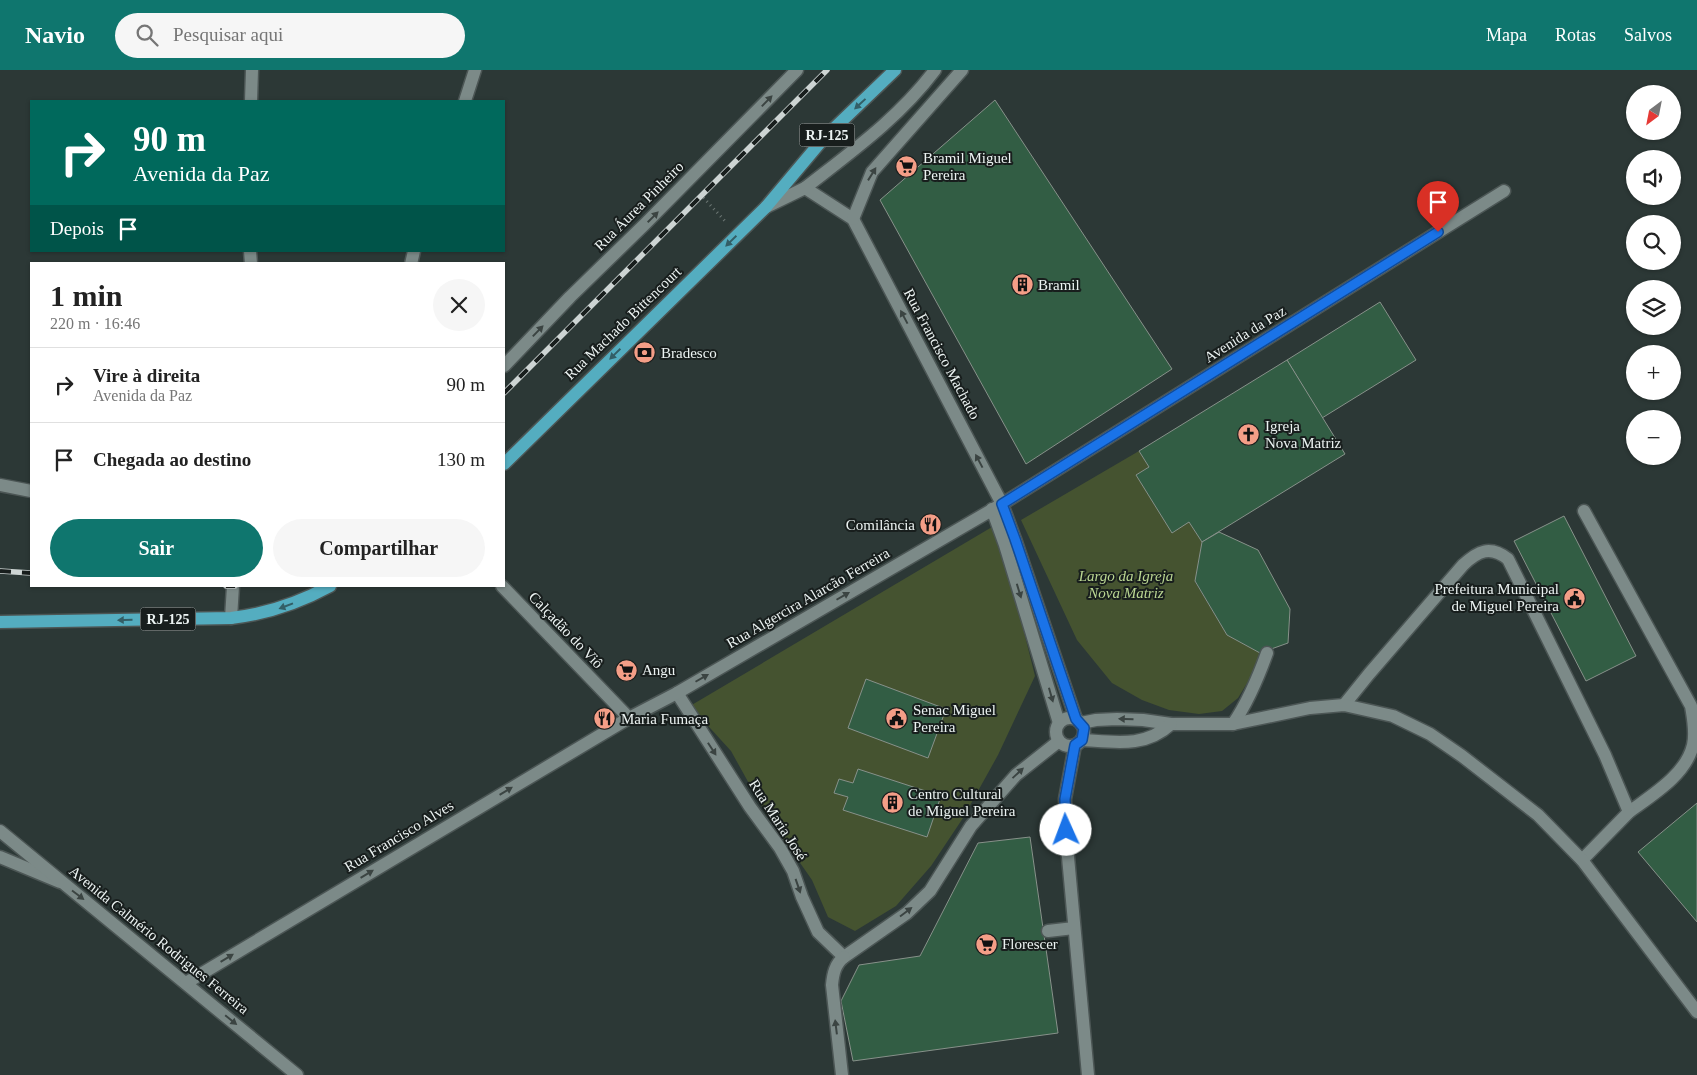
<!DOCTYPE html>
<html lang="pt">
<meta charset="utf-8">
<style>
:root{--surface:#fff;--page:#f6f6f6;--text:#222;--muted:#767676;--line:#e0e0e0;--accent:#0f766e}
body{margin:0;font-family:Georgia,serif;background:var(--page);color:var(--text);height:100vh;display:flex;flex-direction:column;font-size:19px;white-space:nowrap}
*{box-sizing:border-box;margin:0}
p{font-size:16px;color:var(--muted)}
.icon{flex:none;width:28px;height:28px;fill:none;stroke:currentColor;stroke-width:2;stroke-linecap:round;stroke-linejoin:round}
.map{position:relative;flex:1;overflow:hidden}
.panel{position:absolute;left:30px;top:192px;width:475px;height:325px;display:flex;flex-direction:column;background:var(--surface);border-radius:0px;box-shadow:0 1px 4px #0004}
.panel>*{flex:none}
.top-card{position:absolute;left:30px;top:30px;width:475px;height:152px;border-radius:0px;box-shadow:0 1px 4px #0004;background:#00695c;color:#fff;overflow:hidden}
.needle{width:32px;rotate:212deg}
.buttons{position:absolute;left:1626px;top:15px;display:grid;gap:10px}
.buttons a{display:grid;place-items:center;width:55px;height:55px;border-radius:50%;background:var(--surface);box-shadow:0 1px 4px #0004;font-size:25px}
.pin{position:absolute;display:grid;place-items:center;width:42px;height:42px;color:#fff;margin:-51px -21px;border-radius:50% 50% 50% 0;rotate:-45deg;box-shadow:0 0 5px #0007}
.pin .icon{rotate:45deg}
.me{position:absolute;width:55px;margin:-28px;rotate:358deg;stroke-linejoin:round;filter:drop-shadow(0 0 4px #0008)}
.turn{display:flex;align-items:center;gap:18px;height:105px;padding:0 20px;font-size:22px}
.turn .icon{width:65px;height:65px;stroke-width:2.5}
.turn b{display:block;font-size:35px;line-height:42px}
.then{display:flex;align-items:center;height:48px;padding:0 20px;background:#0003;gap:10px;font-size:19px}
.round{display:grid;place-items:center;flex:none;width:52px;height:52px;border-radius:26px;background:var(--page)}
.summary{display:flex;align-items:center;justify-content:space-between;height:85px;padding:0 20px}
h1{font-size:30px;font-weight:700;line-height:38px}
.action{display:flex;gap:10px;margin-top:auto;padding:10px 20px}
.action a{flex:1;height:58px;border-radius:30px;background:var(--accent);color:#fff;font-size:20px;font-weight:700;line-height:58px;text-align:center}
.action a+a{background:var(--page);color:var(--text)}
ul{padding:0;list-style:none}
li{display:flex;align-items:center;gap:15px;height:75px;padding:0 20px;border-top:1px solid var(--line)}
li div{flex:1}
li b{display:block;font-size:19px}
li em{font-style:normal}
header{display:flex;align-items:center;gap:30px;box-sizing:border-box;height:70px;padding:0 25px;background:var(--accent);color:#fff}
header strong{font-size:24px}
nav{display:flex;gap:28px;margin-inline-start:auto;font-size:18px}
.search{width:350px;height:45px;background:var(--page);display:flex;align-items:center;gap:12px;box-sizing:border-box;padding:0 18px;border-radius:28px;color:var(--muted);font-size:19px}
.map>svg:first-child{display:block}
</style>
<header>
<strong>Navio</strong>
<div class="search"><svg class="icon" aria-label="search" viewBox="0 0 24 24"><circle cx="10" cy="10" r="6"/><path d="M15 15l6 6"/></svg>Pesquisar aqui</div>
<nav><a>Mapa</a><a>Rotas</a><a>Salvos</a></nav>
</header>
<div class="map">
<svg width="1697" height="1005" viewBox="0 0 1697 1005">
<rect width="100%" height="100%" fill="#2c3836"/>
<g fill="#455330">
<polygon points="1139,381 1149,397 1136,405 1189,452 1202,472 1195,512 1227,565 1260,583 1252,605 1238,628 1222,641 1199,644 1169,640 1142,630 1112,613 1077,570 1021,450"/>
<polygon points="992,457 1020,546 1035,606 998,685 963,748 931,796 896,836 855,861 828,847 812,810 766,744 731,681 690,636"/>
</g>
<g fill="#325d44" stroke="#87918a">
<polygon points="995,30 1172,299 1026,394 880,130"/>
<polygon points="1380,232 1416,290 1322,348 1287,290"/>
<polygon points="1287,290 1345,384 1202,472 1189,452 1172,463 1136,405 1149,397 1139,381"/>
<polygon points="1564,446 1636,586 1586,611 1514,471"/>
<polygon points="1219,462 1258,480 1290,539 1288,573 1260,583 1227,565 1195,511 1202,472"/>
<polygon points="866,609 946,639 928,688 848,658"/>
<polygon points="858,699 941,726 927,767 843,740 848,727 834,723 839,709 853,713"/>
<polygon points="1697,733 1697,852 1638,782"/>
<polygon points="1030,767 1058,963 853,991 841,931 859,895 920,886 978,773"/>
</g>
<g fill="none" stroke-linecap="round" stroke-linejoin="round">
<defs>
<g id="lane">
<path d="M805,118C851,82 899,48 935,0"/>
<path d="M1584,441L1691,636C1693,648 1696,662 1693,675C1686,705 1652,725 1629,742"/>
<path d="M1344,635L1369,604L1463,495C1478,481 1490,475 1508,489L1605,685L1629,742L1582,790"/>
<path d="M1233,654C1248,632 1258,608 1267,583"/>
<polyline points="1048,861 1074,858"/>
</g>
<g id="street">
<polyline points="465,31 475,0"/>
<polyline points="411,194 414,181"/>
<polyline points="1002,434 1504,121"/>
<polyline points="502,516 629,648"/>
<polyline points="1081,653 1096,650 1117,649 1143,650 1171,654 1233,654 1310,638 1344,635 1393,646 1430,664 1462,686 1538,745 1582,790 1697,942"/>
<path d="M1083,670C1115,672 1145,678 1171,654"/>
<polyline points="1075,675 1065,729 1067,776 1088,1005"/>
<polyline points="0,787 60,812"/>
</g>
<g id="secondary">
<polyline points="251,31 252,0"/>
<polyline points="766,137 805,118 853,149 1002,434 1015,469 1076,649"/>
<polyline points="853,149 872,102 962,0"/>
<polyline points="250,181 251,194"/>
<polyline points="504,296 570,227 645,154 797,0"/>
<polyline points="0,415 31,421"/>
<polyline points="992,439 1005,475 1059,653"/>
<polyline points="231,548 233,516"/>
<polyline points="677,623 750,737 780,778 793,801 802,827 818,862 844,887 907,843 930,821 971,756 1016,705 1059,671"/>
<circle cx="1070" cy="662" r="14"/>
<polyline points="0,761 297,1005"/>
<polyline points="186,913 629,648 677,623 1002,434"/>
<path d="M842,1005L832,915C833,904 835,894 844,887"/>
</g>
<g id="primary">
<polyline points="504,394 766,137 824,68 895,0"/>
<path d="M0,552L231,548C266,544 299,533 330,516"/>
</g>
</defs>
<use href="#lane" stroke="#4c5655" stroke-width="15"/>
<use href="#street" stroke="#4c5655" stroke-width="15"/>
<use href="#secondary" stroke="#4c5655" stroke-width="15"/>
<use href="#primary" stroke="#4c5655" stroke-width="15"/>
<polyline stroke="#6d7775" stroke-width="3" stroke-dasharray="1 4" stroke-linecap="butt" points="700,124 725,151"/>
<use href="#lane" stroke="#7c8a88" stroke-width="12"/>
<use href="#street" stroke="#7c8a88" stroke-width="12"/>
<use href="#secondary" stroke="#7c8a88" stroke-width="12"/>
<use href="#primary" stroke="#54adc0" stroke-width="12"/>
<defs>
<g id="rail">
<polyline points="504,323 827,0"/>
<polyline points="0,501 31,503"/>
<polyline points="226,516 235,516"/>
</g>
</defs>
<use href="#rail" stroke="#cdd4d3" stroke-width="5.5"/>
<use href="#rail" stroke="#181e1d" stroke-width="4" stroke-dasharray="11" stroke-linecap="butt"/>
</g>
<defs><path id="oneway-solid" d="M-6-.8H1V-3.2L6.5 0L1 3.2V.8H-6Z" transform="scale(1.25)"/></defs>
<g fill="#3b4442">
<use href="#oneway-solid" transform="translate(767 31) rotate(-46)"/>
<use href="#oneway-solid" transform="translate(872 104) rotate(-58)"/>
<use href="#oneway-solid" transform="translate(653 147) rotate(-45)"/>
<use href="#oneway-solid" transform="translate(904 247) rotate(-118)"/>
<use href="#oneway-solid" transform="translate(538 261) rotate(-46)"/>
<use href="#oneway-solid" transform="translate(979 391) rotate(-118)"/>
<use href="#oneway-solid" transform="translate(1019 521) rotate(73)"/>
<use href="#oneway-solid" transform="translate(843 526) rotate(-30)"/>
<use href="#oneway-solid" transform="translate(702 608) rotate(-30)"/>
<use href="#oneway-solid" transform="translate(1051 625) rotate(74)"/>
<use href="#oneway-solid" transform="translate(1126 649) rotate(-178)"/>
<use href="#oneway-solid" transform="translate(712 679) rotate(57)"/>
<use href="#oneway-solid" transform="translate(1018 703) rotate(-43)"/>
<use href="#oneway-solid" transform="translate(506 721) rotate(-31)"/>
<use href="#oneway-solid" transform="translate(367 804) rotate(-31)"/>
<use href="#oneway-solid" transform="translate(798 816) rotate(71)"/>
<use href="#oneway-solid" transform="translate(78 825) rotate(37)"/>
<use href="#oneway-solid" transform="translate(906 842) rotate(-37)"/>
<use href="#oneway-solid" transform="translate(227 888) rotate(-31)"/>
<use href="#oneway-solid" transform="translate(231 950) rotate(39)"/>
<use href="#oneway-solid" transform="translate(836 957) rotate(-97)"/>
</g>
<g fill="#335e66">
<use href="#oneway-solid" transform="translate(860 34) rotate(137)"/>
<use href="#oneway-solid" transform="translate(731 171) rotate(136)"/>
<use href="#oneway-solid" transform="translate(615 284) rotate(136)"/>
<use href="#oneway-solid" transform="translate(286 536) rotate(159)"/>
<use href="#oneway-solid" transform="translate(125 550) rotate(179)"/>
</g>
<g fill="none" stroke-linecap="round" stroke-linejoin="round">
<defs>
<polyline id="route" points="1066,760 1065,729 1075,675 1082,670 1084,658 1076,649 1015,469 1002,434 1438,162"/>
</defs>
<use href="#route" stroke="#114b97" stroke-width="12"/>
<use href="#route" stroke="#1a73e8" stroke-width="9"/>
</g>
<defs>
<symbol id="supermarket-disc" viewBox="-11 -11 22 22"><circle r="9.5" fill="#f49e87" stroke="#181e1d"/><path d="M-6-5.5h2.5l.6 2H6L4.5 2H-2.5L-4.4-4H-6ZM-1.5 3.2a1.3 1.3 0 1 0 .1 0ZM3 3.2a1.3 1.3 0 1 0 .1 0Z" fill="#111"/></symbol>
<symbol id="building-disc" viewBox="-11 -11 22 22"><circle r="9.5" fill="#f49e87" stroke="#181e1d"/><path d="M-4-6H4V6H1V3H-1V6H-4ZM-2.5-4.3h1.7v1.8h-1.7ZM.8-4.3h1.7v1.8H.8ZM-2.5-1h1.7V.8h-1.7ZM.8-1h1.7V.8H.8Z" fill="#111"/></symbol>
<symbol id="bank-disc" viewBox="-11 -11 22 22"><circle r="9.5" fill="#f49e87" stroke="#181e1d"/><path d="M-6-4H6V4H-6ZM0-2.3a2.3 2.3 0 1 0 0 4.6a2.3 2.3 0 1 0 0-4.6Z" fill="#111"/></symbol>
<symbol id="church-disc" viewBox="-11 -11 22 22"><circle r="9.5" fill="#f49e87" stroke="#181e1d"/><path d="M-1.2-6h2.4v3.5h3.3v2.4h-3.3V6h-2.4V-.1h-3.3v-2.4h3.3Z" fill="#111"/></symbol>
<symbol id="restaurant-disc" viewBox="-11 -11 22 22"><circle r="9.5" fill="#f49e87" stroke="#181e1d"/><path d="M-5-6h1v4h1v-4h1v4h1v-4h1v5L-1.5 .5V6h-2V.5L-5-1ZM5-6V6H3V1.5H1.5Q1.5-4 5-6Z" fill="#111"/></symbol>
<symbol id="civic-disc" viewBox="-11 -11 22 22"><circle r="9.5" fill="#f49e87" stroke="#181e1d"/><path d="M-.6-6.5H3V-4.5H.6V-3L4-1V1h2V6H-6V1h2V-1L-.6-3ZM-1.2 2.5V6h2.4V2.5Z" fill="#111"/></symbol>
</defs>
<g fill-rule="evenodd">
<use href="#supermarket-disc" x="894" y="84" width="25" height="25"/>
<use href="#building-disc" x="1010" y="202" width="25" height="25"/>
<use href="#bank-disc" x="632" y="270" width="25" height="25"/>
<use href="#church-disc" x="1236" y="352" width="25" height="25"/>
<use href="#restaurant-disc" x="918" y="442" width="25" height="25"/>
<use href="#civic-disc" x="1562" y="516" width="25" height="25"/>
<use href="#supermarket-disc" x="614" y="588" width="25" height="25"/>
<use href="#restaurant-disc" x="592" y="636" width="25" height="25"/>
<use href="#civic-disc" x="884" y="636" width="25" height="25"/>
<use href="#building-disc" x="880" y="720" width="25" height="25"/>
<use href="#supermarket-disc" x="974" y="862" width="25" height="25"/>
</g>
<g text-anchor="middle" stroke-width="4" stroke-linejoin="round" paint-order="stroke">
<g fill="#181e1d" stroke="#acb3b2" stroke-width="1">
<rect x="799.5" y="53.5" width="55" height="23" rx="4"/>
<rect x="140.5" y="537.5" width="55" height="23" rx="4"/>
</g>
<g font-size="14" font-weight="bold" fill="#ecf3f2">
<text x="827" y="70">RJ-125</text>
<text x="168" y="554">RJ-125</text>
</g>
<g font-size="15" fill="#ecf3f2" stroke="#181e1d" text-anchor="start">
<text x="923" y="93">Bramil Miguel<tspan x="923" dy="17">Pereira</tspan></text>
<text x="1038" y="220">Bramil</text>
<text x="661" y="288">Bradesco</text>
<text x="1265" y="361">Igreja<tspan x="1265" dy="17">Nova Matriz</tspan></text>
<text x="915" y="460" text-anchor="end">Comilância</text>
<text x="1559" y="524" text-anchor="end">Prefeitura Municipal<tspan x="1559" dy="17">de Miguel Pereira</tspan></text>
<text x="642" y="605">Angu</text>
<text x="913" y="645">Senac Miguel<tspan x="913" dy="17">Pereira</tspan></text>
<text x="621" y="654">Maria Fumaça</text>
<text x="908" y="729">Centro Cultural<tspan x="908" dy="17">de Miguel Pereira</tspan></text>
<text x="1002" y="879">Florescer</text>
</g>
<g font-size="15" fill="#ecf3f2" stroke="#181e1d">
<text transform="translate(639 136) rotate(-45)" y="5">Rua Áurea Pinheiro</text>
<text transform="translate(623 253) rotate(-44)" y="5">Rua Machado Bittencourt</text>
<text transform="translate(1245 264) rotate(-32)" y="5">Avenida da Paz</text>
<text transform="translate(942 284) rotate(62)" y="5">Rua Francisco Machado</text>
<text transform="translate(808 528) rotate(-30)" y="5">Rua Algercira Alarcão Ferreira</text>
<text transform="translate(566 560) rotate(46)" y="5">Calçadão do Viô</text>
<text transform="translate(778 750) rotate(57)" y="5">Rua Maria José</text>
<text transform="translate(399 766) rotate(-31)" y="5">Rua Francisco Alves</text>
<text transform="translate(159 870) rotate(39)" y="5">Avenida Calmério Rodrigues Ferreira</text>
</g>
<g font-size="15" font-style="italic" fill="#bad692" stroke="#181e1d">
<text x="1126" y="511">Largo da Igreja<tspan x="1126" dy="17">Nova Matriz</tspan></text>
</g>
</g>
</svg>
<div class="buttons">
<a><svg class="needle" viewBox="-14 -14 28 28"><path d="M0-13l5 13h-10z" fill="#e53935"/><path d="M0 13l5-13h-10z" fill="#767676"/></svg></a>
<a><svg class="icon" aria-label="sound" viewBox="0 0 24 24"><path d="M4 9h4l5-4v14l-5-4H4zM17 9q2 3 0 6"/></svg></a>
<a><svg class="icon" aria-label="search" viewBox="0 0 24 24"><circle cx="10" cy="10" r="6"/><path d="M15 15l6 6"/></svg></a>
<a><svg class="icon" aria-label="layers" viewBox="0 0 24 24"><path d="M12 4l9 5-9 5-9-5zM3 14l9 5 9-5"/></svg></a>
<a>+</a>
<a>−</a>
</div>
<div class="pin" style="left:1438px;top:162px;background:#d93025"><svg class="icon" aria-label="arrive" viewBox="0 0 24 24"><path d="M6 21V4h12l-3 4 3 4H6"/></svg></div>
<svg class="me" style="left:1066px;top:760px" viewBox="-20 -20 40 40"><circle r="19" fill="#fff"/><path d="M0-13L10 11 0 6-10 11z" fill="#1a73e8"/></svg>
<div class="top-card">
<div class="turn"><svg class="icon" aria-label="right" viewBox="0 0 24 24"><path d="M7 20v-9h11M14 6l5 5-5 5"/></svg><div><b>90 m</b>Avenida da Paz</div></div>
<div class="then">Depois<svg class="icon" aria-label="arrive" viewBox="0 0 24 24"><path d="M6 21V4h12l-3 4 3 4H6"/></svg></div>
</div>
<section class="panel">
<div class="summary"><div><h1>1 min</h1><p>220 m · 16:46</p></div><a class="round"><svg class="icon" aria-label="close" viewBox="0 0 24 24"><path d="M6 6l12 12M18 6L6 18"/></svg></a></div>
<ul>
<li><svg class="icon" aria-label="right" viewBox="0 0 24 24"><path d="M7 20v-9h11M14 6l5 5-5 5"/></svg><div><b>Vire à direita</b><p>Avenida da Paz</p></div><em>90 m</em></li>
<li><svg class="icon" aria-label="arrive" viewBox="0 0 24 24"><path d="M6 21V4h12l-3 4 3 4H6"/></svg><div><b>Chegada ao destino</b></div><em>130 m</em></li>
</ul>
<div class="action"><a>Sair</a><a>Compartilhar</a></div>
</section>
</div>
